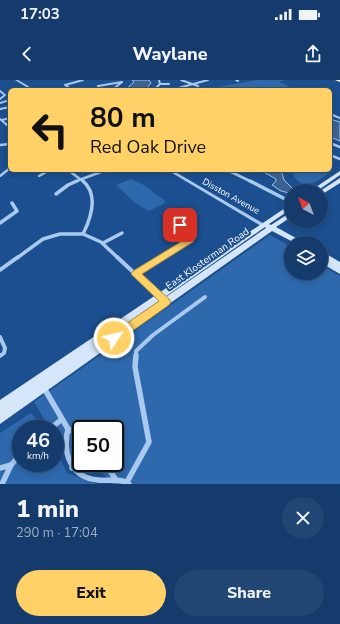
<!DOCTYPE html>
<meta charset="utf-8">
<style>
:root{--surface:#143b6b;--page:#214673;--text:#f1f3f6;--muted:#9dadc1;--line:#33557e;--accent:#ffd166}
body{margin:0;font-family:"Nunito Sans",sans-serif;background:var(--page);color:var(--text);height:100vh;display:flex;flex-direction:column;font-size:15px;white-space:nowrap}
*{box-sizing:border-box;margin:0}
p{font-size:13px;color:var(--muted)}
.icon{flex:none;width:22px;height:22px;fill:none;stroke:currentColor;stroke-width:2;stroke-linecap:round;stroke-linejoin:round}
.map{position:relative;height:404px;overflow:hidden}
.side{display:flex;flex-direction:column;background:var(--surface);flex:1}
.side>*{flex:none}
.banner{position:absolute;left:8px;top:8px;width:324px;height:84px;border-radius:6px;box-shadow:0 2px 6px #0003,0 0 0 1px var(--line);background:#ffd166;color:#111;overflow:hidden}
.needle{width:26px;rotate:319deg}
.tools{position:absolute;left:284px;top:104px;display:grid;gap:8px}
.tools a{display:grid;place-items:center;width:44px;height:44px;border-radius:50%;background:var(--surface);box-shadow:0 2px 6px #0003,0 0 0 1px var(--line);font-size:20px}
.speed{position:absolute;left:12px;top:340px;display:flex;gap:8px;font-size:20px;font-weight:700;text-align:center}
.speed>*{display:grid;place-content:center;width:52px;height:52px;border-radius:50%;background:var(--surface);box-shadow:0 2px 6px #0003,0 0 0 1px var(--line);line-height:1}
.speed small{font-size:10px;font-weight:400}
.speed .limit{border:2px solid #111;border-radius:6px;background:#fff;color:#111}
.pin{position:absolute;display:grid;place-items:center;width:34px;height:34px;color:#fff;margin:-17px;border-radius:8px;box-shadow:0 2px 6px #0006}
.me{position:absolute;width:44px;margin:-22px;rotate:55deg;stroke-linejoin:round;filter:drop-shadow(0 0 3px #0008)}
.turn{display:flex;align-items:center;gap:14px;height:84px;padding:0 16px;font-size:18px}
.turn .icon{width:52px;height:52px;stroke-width:2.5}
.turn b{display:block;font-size:28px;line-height:34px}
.round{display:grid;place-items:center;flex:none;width:42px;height:42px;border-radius:21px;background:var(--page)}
.head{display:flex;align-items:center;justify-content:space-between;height:68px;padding:0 16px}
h1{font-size:24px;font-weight:800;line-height:30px}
.button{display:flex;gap:8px;margin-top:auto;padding:8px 16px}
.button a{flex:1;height:46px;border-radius:24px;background:var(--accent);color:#111;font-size:16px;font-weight:800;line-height:46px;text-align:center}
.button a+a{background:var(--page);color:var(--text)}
.status{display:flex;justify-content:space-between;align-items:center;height:28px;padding:0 20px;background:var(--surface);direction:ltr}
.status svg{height:11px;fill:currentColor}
header{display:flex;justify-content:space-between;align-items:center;height:52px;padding:0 16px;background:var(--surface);font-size:18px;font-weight:800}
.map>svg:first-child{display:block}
</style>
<div class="status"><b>17:03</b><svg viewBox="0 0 49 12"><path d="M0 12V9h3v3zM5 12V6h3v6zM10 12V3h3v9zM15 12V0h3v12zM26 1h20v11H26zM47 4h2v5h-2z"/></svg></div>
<header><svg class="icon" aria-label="back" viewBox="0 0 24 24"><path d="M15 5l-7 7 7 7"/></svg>Waylane<svg class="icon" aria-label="share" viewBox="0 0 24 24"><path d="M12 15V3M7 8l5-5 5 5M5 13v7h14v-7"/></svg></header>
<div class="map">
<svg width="340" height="404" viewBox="0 0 340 404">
<rect width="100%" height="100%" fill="#1b4f8f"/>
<g fill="#2e69ad">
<polygon points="257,0 285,0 279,2 289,6 285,8 291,10 212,10 211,8"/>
<polygon points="330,89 333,90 316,102 304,107 294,97 293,90"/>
<polygon points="131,99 144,105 165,121 165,123 149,131 135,123 116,105"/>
<path d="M270,155L291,167V193H321V185L340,196V404H113L93,384L90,383H115V349H81V381C67,377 55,363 55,349H50L34,322Z"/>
<polygon points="31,333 44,349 21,349 21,383 55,383 55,368 67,393 97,404 0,404 0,353"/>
</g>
<g fill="#3c6290" stroke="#9cc4f0">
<polygon points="132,0 149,0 151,3 145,10 125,10 134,2"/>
<polygon points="330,39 340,42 340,61 330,57"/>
<polygon points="260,90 281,90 284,100 295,111 289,113 281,111 272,105 276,101 276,99"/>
</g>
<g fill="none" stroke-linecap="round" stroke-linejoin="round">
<g stroke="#a9c9ee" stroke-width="2">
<polyline points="181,0 198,6 199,10"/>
<polyline points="236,0 238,1"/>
<polyline points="160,4 169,4"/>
<polyline points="98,6 122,2"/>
<polyline points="98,7 106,10"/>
<polyline points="73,10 65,5 83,0"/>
<polyline points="112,10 122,2"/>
<polyline points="154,10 160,4 159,0"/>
<polyline points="171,10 208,0"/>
<polyline points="0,11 5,15 0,19"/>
<polyline points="0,29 10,27"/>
<polyline points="330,34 340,38"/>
<polyline points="0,39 7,45"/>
<polyline points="2,40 10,38"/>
</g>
<g stroke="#a9c9ee" stroke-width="2.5">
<polyline points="6,44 10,47"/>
<polyline points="330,63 340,67"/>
<polyline points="0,65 10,64"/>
<polyline points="330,75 340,79"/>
<polyline points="68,90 84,102"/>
<polyline points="227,90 252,102"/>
<polyline points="0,96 10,88"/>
<polyline points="39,96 50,90"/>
<polyline points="74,102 106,90"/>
</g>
<g stroke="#a9c9ee" stroke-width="3.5">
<path d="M83,101C99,115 91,138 83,154"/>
<polyline points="250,101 291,122"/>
<polyline points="56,114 68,105 77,101"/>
<polyline points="0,143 17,131 12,123"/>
<polyline points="103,163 122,153"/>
<polyline points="17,178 43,159 60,154 83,154 101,162 118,178"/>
<polyline points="162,178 191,160 192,153 181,145"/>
</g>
<g stroke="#a9c9ee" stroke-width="4">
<polyline points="117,177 161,218"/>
<polyline points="0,190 18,177"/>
<polyline points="136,194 164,177"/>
<polyline points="0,257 5,268 4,273 0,276"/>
<polyline points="136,276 136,271 153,255 205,217"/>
</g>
<g stroke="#a9c9ee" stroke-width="5.5">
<polyline points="44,308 68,349 81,355"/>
<polyline points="50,349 62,339"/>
<path d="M68,349C62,373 71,398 98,400C107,401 122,398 129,404"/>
<polyline points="105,383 116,400"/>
<polyline points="0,388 11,385"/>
<polyline points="72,388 82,383"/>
<polyline points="127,402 149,362 135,287 136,275"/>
<polyline points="2,404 11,385 21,374"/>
</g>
<g fill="#a9c9ee" fill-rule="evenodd">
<polygon points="15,0 18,0 35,10 31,10"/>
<polygon points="10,19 10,21 0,24 0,22"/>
<polygon points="167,90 172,90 266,145 265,146 261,146"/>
</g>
<g fill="#d6e6fa" fill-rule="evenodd">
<polygon points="340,91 340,95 317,111 310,111"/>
<polygon points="340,98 340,103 321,115 320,111"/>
<path d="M291,124V129L269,144L271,145L291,132V137L276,147L305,163H295L272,151L0,344V320ZM265,147L266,148L102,261Z"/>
<polygon points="321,171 340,182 340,194 321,183"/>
</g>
<polygon fill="#f8faff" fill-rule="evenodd" points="335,0 340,0 340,2"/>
</g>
<polygon fill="#ffd166" stroke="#a68842" points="178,143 183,143 194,151 196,153 193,162 142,194 169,219 171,222 169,225 117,262 114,263 110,262 108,258 110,255 159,221 131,194 133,191 187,158 188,154 178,147"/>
<g text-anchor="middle" stroke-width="4" stroke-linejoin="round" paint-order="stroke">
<g font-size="9" fill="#fff" stroke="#1b4f8f">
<text transform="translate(231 116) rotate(29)" y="3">Disston Avenue</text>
</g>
<g font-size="10" fill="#fff" stroke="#1b4f8f">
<text transform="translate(207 178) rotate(-35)" y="4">East Klosterman Road</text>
</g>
</g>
</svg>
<div class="tools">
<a><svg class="needle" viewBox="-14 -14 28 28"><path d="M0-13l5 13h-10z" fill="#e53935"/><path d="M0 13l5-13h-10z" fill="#9dadc1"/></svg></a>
<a><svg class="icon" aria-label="layers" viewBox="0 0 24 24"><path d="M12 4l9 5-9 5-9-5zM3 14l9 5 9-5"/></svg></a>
</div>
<div class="speed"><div>46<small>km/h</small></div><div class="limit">50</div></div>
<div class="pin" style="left:180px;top:145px;background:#d93025"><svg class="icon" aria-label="arrive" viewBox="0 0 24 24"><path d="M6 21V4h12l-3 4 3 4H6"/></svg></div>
<svg class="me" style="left:114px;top:258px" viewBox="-20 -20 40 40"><circle r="17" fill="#ffd166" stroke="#fff" stroke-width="3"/><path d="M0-11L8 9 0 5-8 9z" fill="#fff"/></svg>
<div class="banner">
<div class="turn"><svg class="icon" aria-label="left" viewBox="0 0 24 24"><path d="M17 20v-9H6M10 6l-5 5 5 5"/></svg><div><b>80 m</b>Red Oak Drive</div></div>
</div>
</div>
<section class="side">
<div class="head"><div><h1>1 min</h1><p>290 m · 17:04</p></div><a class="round"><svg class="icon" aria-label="close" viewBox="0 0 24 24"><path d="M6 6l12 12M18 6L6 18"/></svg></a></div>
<div class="button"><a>Exit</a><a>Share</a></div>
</section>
